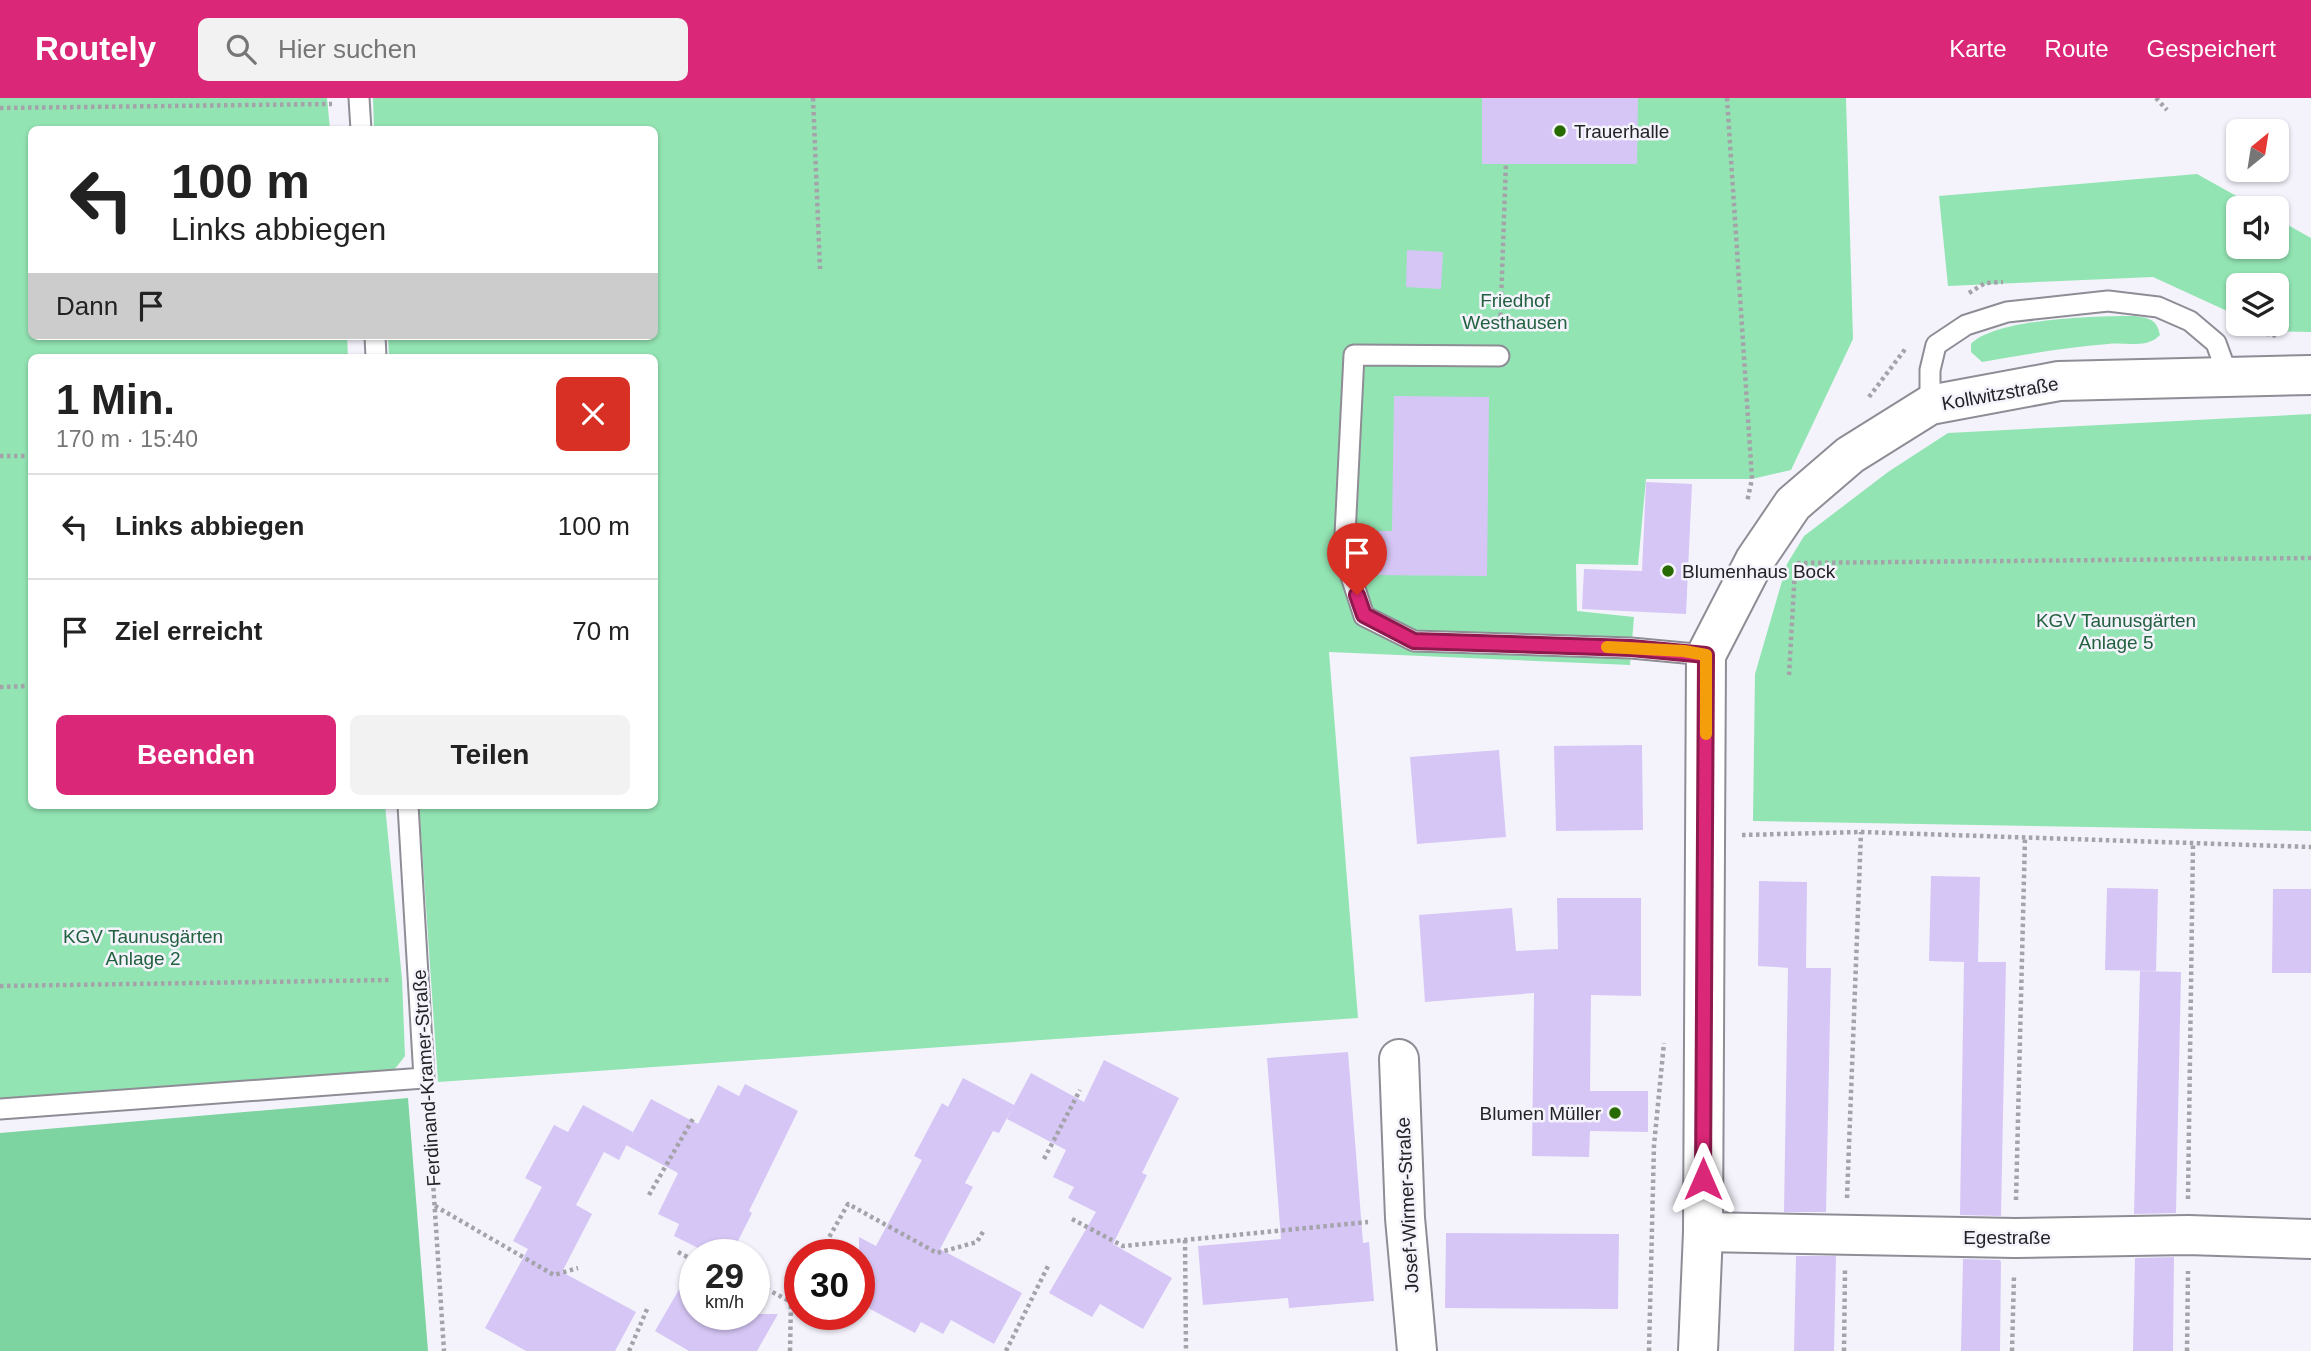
<!DOCTYPE html>
<html lang="de">
<meta charset="utf-8">
<style>
:root{--surface:#fff;--page:#f2f2f2;--text:#222;--muted:#767676;--line:#e0e0e0;--accent:#db2777}
body{margin:0;font-family:Helvetica,sans-serif;background:var(--page);color:var(--text);height:100vh;display:flex;flex-direction:column;font-size:26px;white-space:nowrap}
*{box-sizing:border-box;margin:0}
p{font-size:23px;color:var(--muted)}
.icon{flex:none;width:38px;height:38px;fill:none;stroke:currentColor;stroke-width:2;stroke-linecap:round;stroke-linejoin:round}
.map{position:relative;flex:1;overflow:hidden}
.details{position:absolute;left:28px;top:256px;width:630px;height:455px;display:flex;flex-direction:column;background:var(--surface);border-radius:10px;box-shadow:0 2px 5px #0004}
.details>*{flex:none}
.banner{position:absolute;left:28px;top:28px;width:630px;height:214px;border-radius:10px;box-shadow:0 2px 5px #0004;background:#fff;color:var(--text);overflow:hidden}
.needle{width:46px;rotate:30deg}
.controls{position:absolute;left:2226px;top:21px;display:grid;gap:14px}
.controls a{display:grid;place-items:center;width:63px;height:63px;border-radius:10px;background:var(--surface);box-shadow:0 2px 5px #0004;font-size:35px}
.speed{position:absolute;left:679px;top:1141px;display:flex;gap:14px;font-size:35px;font-weight:700;text-align:center}
.speed>*{display:grid;place-content:center;width:91px;height:91px;border-radius:50%;background:var(--surface);box-shadow:0 2px 5px #0004;line-height:1}
.speed small{font-size:18px;font-weight:400}
.speed .limit{border:10px solid #d22;background:#fff;color:#111}
.pin{position:absolute;display:grid;place-items:center;width:60px;height:60px;color:#fff;margin:-72px -30px;border-radius:50% 50% 50% 0;rotate:-45deg;box-shadow:0 0 7px #0007}
.pin .icon{rotate:45deg}
.me{position:absolute;width:77px;margin:-38px;rotate:0deg;stroke-linejoin:round;filter:drop-shadow(0 0 5px #0008)}
.turn{display:flex;align-items:center;gap:24px;height:147px;padding:0 28px;font-size:32px}
.turn .icon{width:91px;height:91px;stroke-width:2.5}
.turn b{display:block;font-size:49px;line-height:60px}
.then{display:flex;align-items:center;height:66px;padding:0 28px;background:#0003;gap:14px;font-size:26px}
.round{display:grid;place-items:center;flex:none;width:74px;height:74px;border-radius:10px;background:var(--page)}
.overview{display:flex;align-items:center;justify-content:space-between;height:119px;padding:0 28px}
h1{font-size:42px;font-weight:700;line-height:52px}
.primary-button{display:flex;gap:14px;margin-top:auto;padding:14px 28px}
.primary-button a{flex:1;height:80px;border-radius:10px;background:var(--accent);color:#fff;font-size:28px;font-weight:700;line-height:80px;text-align:center}
.primary-button a+a{background:var(--page);color:var(--text)}
ul{padding:0;list-style:none}
li{display:flex;align-items:center;gap:21px;height:105px;padding:0 28px;border-top:2px solid var(--line)}
li div{flex:1}
li b{display:block;font-size:26px}
li em{font-style:normal}
header{display:flex;align-items:center;gap:42px;box-sizing:border-box;height:98px;padding:0 35px;background:var(--accent);color:#fff}
header strong{font-size:33px}
nav{display:flex;gap:38px;margin-inline-start:auto;font-size:24px}
.search{width:490px;height:63px;background:var(--page);display:flex;align-items:center;gap:18px;box-sizing:border-box;padding:0 24px;border-radius:10px;color:var(--muted);font-size:26px}
.map>svg:first-child{display:block}
</style>
<header>
<strong>Routely</strong>
<div class="search"><svg class="icon" aria-label="search" viewBox="0 0 24 24"><circle cx="10" cy="10" r="6"/><path d="M15 15l6 6"/></svg>Hier suchen</div>
<nav><a>Karte</a><a>Route</a><a>Gespeichert</a></nav>
</header>
<div class="map">
<svg width="2311" height="1253" viewBox="0 0 2311 1253">
<rect width="100%" height="100%" fill="#f4f3fc"/>
<g fill="#93e4b3">
<polygon points="0,0 327,0 330,31 32,32 32,238 347,238 348,259 32,259 32,707 385,707 402,881 405,958 391,976 0,1000"/>
<polygon points="373,0 1846,0 1853,241 1791,372 1752,381 1646,381 1638,467 1576,466 1577,513 1634,519 1630,567 1329,554 1358,920 438,984 419,707 654,707 654,259 389,259 388,238 654,238 654,32 374,31"/>
<polygon points="2197,76 2258,110 2238,110 2238,149 2277,149 2277,121 2311,140 2311,234 2271,233 2256,226 2277,226 2277,187 2238,187 2238,218 2153,179 1948,188 1939,98"/>
<path d="M2134,218C2149,220 2157,221 2160,237C2147,251 2125,244 2108,246C2066,249 2024,257 1982,264L1971,254V246C1996,220 2098,218 2134,218Z"/>
<polygon points="2311,316 2311,733 1753,723 1755,576 1787,466 1804,438 1888,374 1948,335"/>
</g>
<polygon fill="#7dd4a0" points="408,1000 428,1253 0,1253 0,1035"/>
<g fill="#d6c6f5">
<polygon points="1482,0 1638,0 1637,66 1482,66"/>
<polygon points="1407,152 1443,154 1441,191 1406,189"/>
<polygon points="1394,298 1489,299 1487,478 1365,477 1365,433 1392,433"/>
<polygon points="1646,384 1692,386 1686,516 1582,511 1584,471 1642,473"/>
<polygon points="1642,647 1643,732 1556,733 1554,648"/>
<polygon points="1499,652 1506,739 1417,746 1410,659"/>
<polygon points="1931,778 1980,779 1978,864 2006,864 2001,1118 1960,1117 1964,864 1929,863"/>
<polygon points="1759,783 1807,784 1806,870 1831,870 1826,1114 1784,1114 1788,870 1791,870 1758,868"/>
<polygon points="2107,790 2158,791 2156,873 2105,872"/>
<polygon points="2273,791 2311,791 2311,875 2272,875"/>
<polygon points="1557,800 1641,800 1641,898 1591,897 1590,993 1648,993 1648,1034 1590,1033 1589,1059 1532,1058 1534,895 1425,904 1419,817 1512,810 1516,853 1558,851"/>
<polygon points="2140,873 2181,874 2176,1115 2134,1116"/>
<polygon points="1348,954 1363,1145 1369,1144 1374,1203 1289,1210 1288,1200 1203,1207 1198,1148 1281,1141 1267,960"/>
<polygon points="1104,962 1179,1000 1142,1075 1147,1077 1113,1146 1172,1180 1143,1231 1100,1206 1092,1219 1049,1195 1096,1114 1068,1100 1074,1089 1053,1079 1066,1052 1007,1021 1013,1009 999,1035 993,1033 965,1085 973,1089 940,1151 1022,1195 994,1246 951,1222 943,1236 921,1224 915,1235 859,1205 859,1139 876,1148 922,1062 914,1058 942,1005 948,1009 963,980 1014,1007 1031,975 1084,1004"/>
<polygon points="745,986 798,1013 749,1113 752,1115 731,1157 712,1157 674,1138 679,1126 658,1116 678,1075 626,1047 651,1001 698,1026 718,987 739,998"/>
<polygon points="583,1007 633,1034 619,1062 604,1054 576,1107 592,1116 562,1174 636,1214 615,1253 526,1253 485,1230 528,1151 513,1143 542,1089 525,1080 554,1027 568,1034"/>
<polygon points="1446,1135 1619,1136 1618,1211 1445,1210"/>
<polygon points="1796,1158 1836,1158 1834,1253 1794,1253"/>
<polygon points="2174,1159 2173,1253 2133,1253 2135,1160"/>
<polygon points="1963,1161 2000,1162 2001,1164 2000,1253 1961,1253"/>
<polygon points="695,1164 695,1216 778,1216 757,1253 689,1253 655,1233"/>
</g>
<g fill="none" stroke-linecap="round" stroke-linejoin="round">
<defs>
<g id="service">
<polyline points="359,0 361,32"/>
<polyline points="375,238 376,259"/>
<polyline points="1499,258 1354,257 1344,457 1364,518 1414,543 1631,550 1706,557"/>
<polyline points="1930,307 1930,272 1936,247 1966,227 2007,214 2108,203 2158,209 2190,223 2216,245 2229,281"/>
<polyline points="0,1011 424,980 408,707"/>
</g>
<g id="minor">
<polyline points="1399,961 1405,1120 1417,1253"/>
<polyline points="1703,1134 2015,1140 2188,1137 2311,1141"/>
<polyline points="1698,1253 1703,1134 1706,557 1755,462 1793,406 1850,357 1930,307 2059,283 2311,277"/>
</g>
</defs>
<use href="#service" stroke="#8e8d95" stroke-width="23"/>
<use href="#minor" stroke="#8e8d95" stroke-width="42"/>
<g stroke="#a4a3aa" stroke-width="4.5" stroke-dasharray="3.5 3.5" stroke-linecap="butt">
<polyline points="813,0 820,171"/>
<polyline points="1727,0 1752,381 1747,404"/>
<polyline points="2156,0 2167,12"/>
<polyline points="0,10 332,6"/>
<polyline points="1969,195 1985,185 2003,184"/>
<polyline points="2247,226 2267,236 2279,238"/>
<polyline points="1500,232 1506,65"/>
<polyline points="1869,299 1906,250"/>
<polyline points="0,358 32,358"/>
<polyline points="1797,465 2311,460"/>
<polyline points="1789,577 1795,472"/>
<polyline points="0,589 32,588"/>
<polyline points="1742,737 1861,734 2311,749"/>
<polyline points="0,888 391,882"/>
<polyline points="428,1006 444,1253"/>
<polyline points="1044,1061 1080,992"/>
<polyline points="649,1097 694,1019"/>
<polyline points="1847,1100 1861,734"/>
<polyline points="2188,1101 2193,745"/>
<polyline points="2016,1102 2025,739"/>
<polyline points="435,1108 554,1177 578,1170"/>
<polyline points="1072,1121 1123,1148 1368,1124"/>
<polyline points="1185,1142 1186,1253"/>
<polyline points="678,1154 695,1163"/>
<polyline points="819,1157 848,1106 937,1155 977,1144 984,1132"/>
<polyline points="754,1184 791,1204 800,1189"/>
<polyline points="629,1253 648,1209"/>
<polyline points="790,1253 791,1204"/>
<polyline points="1006,1253 1049,1166"/>
<polyline points="1649,1253 1654,1047 1664,945"/>
<polyline points="1844,1253 1845,1172"/>
<polyline points="2012,1253 2014,1178"/>
<polyline points="2187,1253 2188,1173"/>
</g>
<use href="#service" stroke="#fff" stroke-width="19"/>
<use href="#minor" stroke="#fff" stroke-width="38"/>
</g>
<g fill="none" stroke-linecap="round" stroke-linejoin="round">
<defs>
<polyline id="route" points="1357,497 1364,517 1414,543 1631,550 1706,557 1703,1081"/>
</defs>
<use href="#route" stroke="#8e194d" stroke-width="18"/>
<use href="#route" stroke="#db2777" stroke-width="12"/>
<polyline stroke="#f59e0b" stroke-width="12" points="1607,549 1684,553 1706,557 1706,636"/>
</g>
<g fill="#276a00" stroke="#f4f3fc" stroke-width="2.5">
<circle cx="1560" cy="33" r="7"/>
<circle cx="1668" cy="473" r="7"/>
<circle cx="1615" cy="1015" r="7"/>
</g>
<g text-anchor="middle" stroke-width="5" stroke-linejoin="round" paint-order="stroke">
<g font-size="19" fill="#232326" stroke="#f4f3fc" text-anchor="start">
<text x="1574" y="40">Trauerhalle</text>
<text x="1682" y="480">Blumenhaus Bock</text>
<text x="1601" y="1022" text-anchor="end">Blumen Müller</text>
</g>
<g font-size="19" fill="#22613f" stroke="#f4f3fc">
<text x="1515" y="209">Friedhof<tspan x="1515" dy="22">Westhausen</tspan></text>
<text x="2116" y="529">KGV Taunusgärten<tspan x="2116" dy="22">Anlage 5</tspan></text>
<text x="143" y="845">KGV Taunusgärten<tspan x="143" dy="22">Anlage 2</tspan></text>
</g>
<g font-size="19" fill="#232326" stroke="#f4f3fc">
<text transform="translate(2000 295) rotate(-10)" y="7">Kollwitzstraße</text>
<text transform="translate(426 980) rotate(-94)" y="7">Ferdinand-Kramer-Straße</text>
<text transform="translate(1407 1107) rotate(-93)" y="7">Josef-Wirmer-Straße</text>
<text x="2007" y="1146">Egestraße</text>
</g>
</g>
</svg>
<div class="controls">
<a><svg class="needle" viewBox="-14 -14 28 28"><path d="M0-13l5 13h-10z" fill="#e53935"/><path d="M0 13l5-13h-10z" fill="#767676"/></svg></a>
<a><svg class="icon" aria-label="sound" viewBox="0 0 24 24"><path d="M4 9h4l5-4v14l-5-4H4zM17 9q2 3 0 6"/></svg></a>
<a><svg class="icon" aria-label="layers" viewBox="0 0 24 24"><path d="M12 4l9 5-9 5-9-5zM3 14l9 5 9-5"/></svg></a>
</div>
<div class="speed"><div>29<small>km/h</small></div><div class="limit">30</div></div>
<div class="pin" style="left:1357px;top:497px;background:#d93025"><svg class="icon" aria-label="arrive" viewBox="0 0 24 24"><path d="M6 21V4h12l-3 4 3 4H6"/></svg></div>
<svg class="me" style="left:1703px;top:1081px" viewBox="-20 -20 40 40"><path d="M0-17L14 15 0 8-14 15z" fill="#db2777" stroke="#fff" stroke-width="4"/></svg>
<div class="banner">
<div class="turn"><svg class="icon" aria-label="left" viewBox="0 0 24 24"><path d="M17 20v-9H6M10 6l-5 5 5 5"/></svg><div><b>100 m</b>Links abbiegen</div></div>
<div class="then">Dann<svg class="icon" aria-label="arrive" viewBox="0 0 24 24"><path d="M6 21V4h12l-3 4 3 4H6"/></svg></div>
</div>
<section class="details">
<div class="overview"><div><h1>1 Min.</h1><p>170 m · 15:40</p></div><a class="round" style="background:#d93025;color:#fff"><svg class="icon" aria-label="close" viewBox="0 0 24 24"><path d="M6 6l12 12M18 6L6 18"/></svg></a></div>
<ul>
<li><svg class="icon" aria-label="left" viewBox="0 0 24 24"><path d="M17 20v-9H6M10 6l-5 5 5 5"/></svg><div><b>Links abbiegen</b></div><em>100 m</em></li>
<li><svg class="icon" aria-label="arrive" viewBox="0 0 24 24"><path d="M6 21V4h12l-3 4 3 4H6"/></svg><div><b>Ziel erreicht</b></div><em>70 m</em></li>
</ul>
<div class="primary-button"><a>Beenden</a><a>Teilen</a></div>
</section>
</div>
